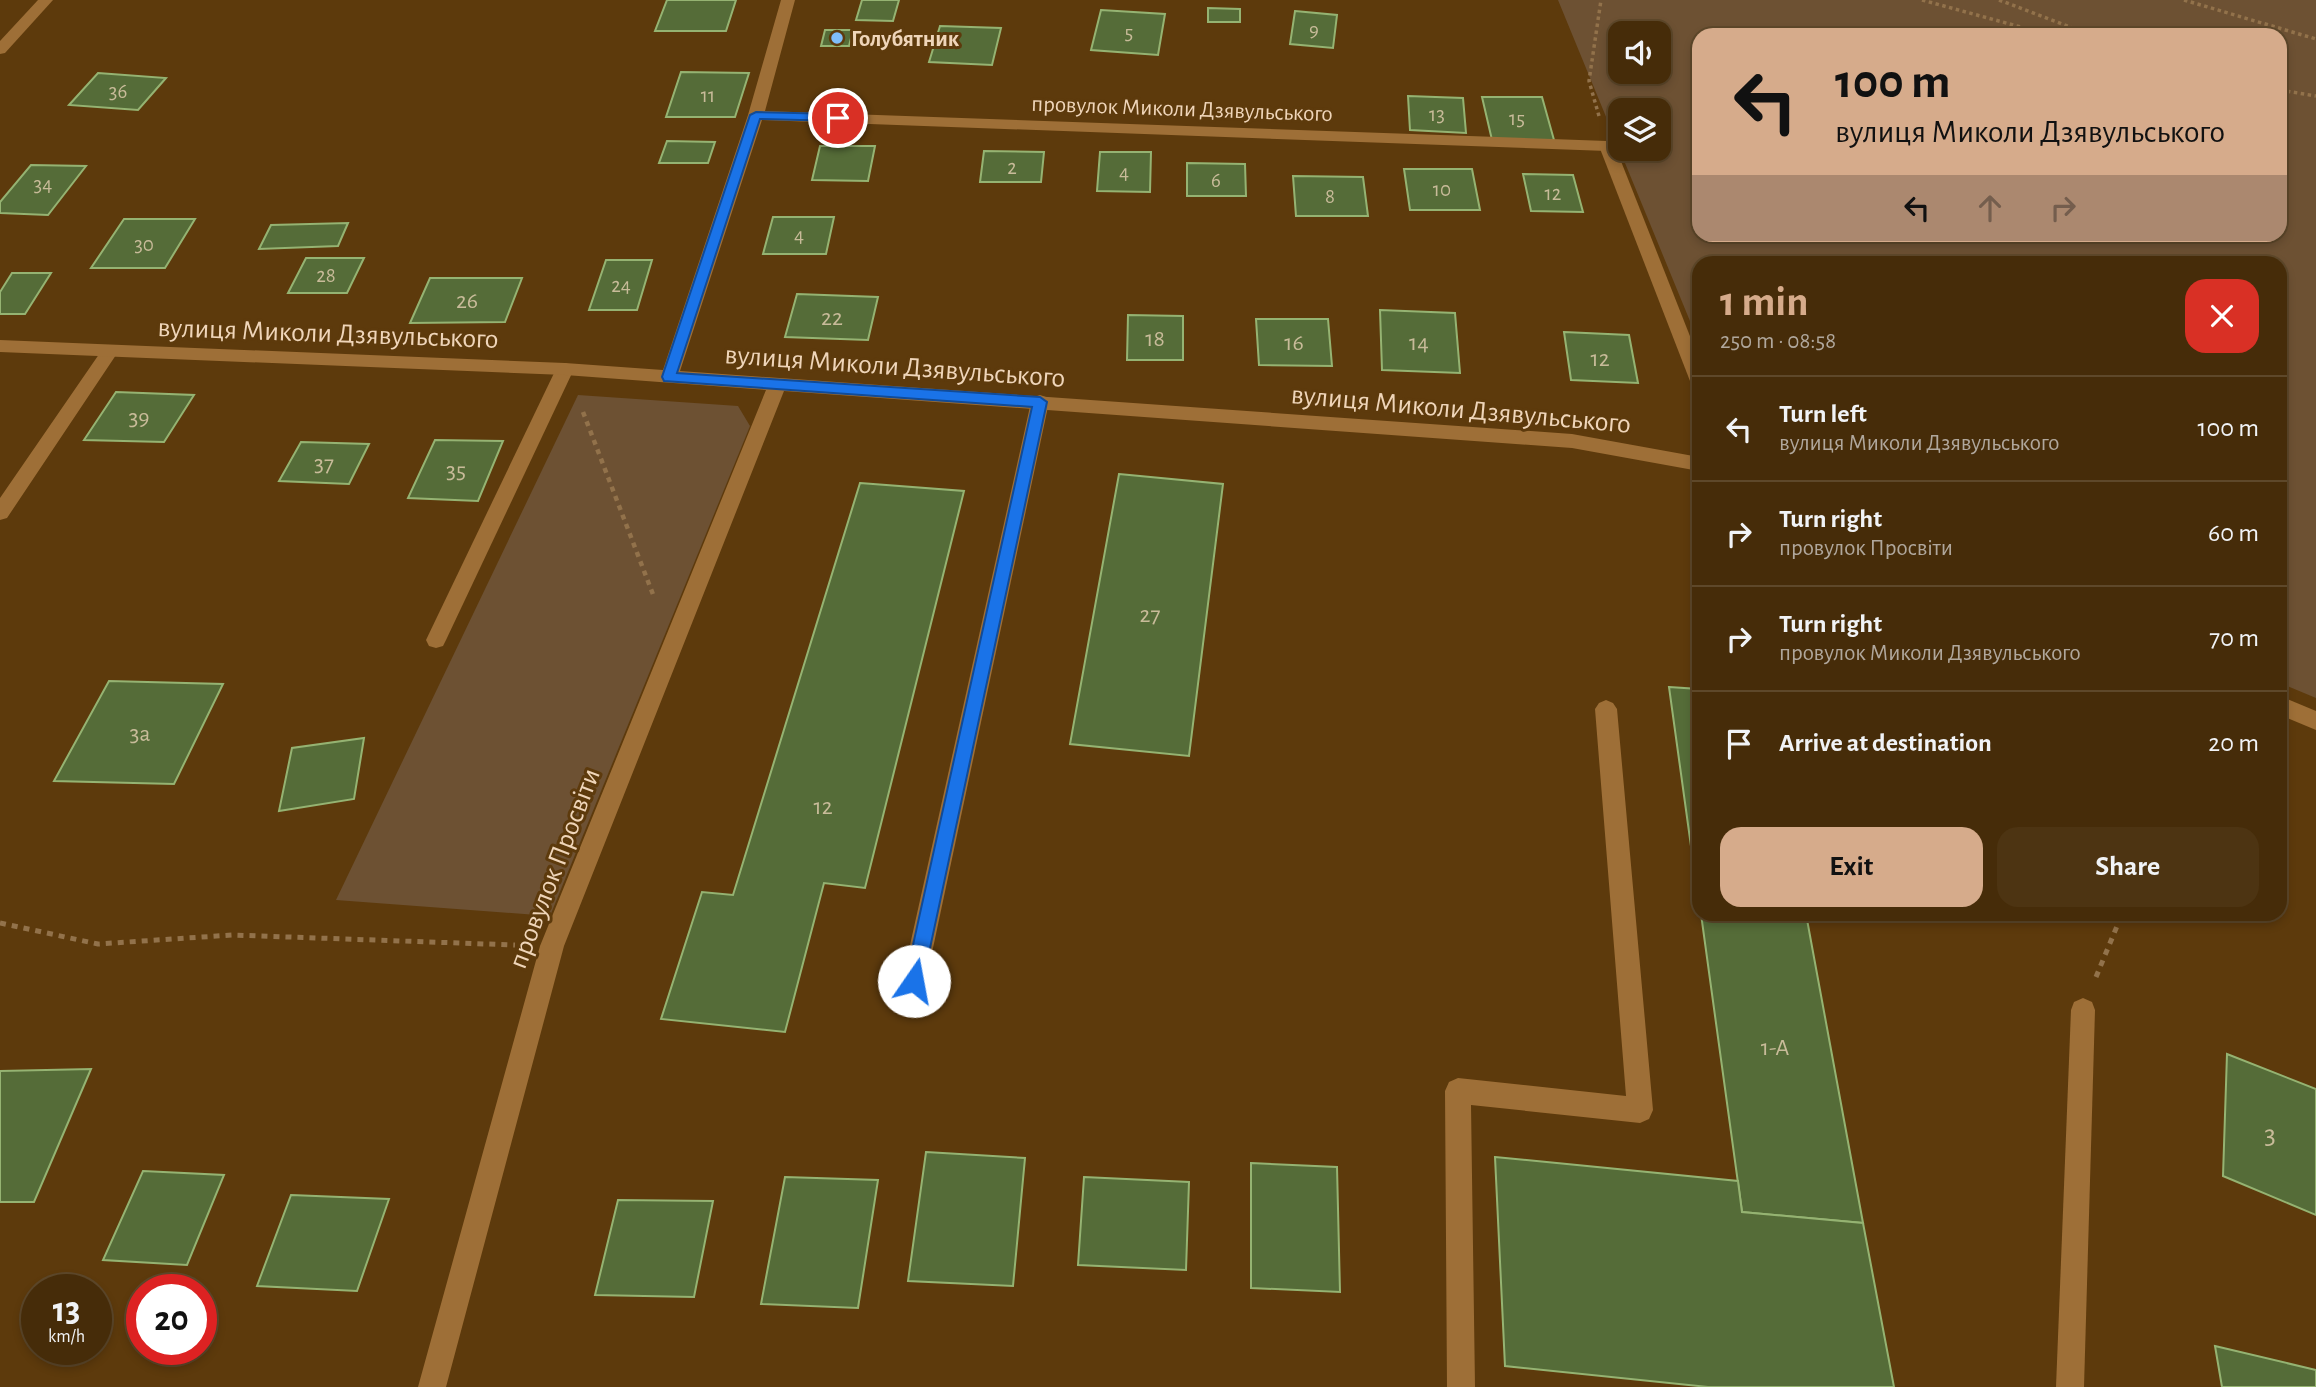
<!DOCTYPE html>
<meta charset="utf-8">
<style>
:root{--surface:#462c09;--page:#4d3412;--text:#f1f3f6;--muted:#b0a79c;--line:#5e482a;--accent:#d6ab8b}
body{margin:0;font-family:"Alegreya Sans",sans-serif;background:var(--page);color:var(--text);height:100vh;display:flex;flex-direction:column;font-size:26px;white-space:nowrap}
*{box-sizing:border-box;margin:0}
p{font-size:23px;color:var(--muted)}
.icon{flex:none;width:38px;height:38px;fill:none;stroke:currentColor;stroke-width:2;stroke-linecap:round;stroke-linejoin:round}
.map{position:relative;flex:1;overflow:hidden}
.details{position:absolute;left:1692px;top:256px;width:595px;height:665px;display:flex;flex-direction:column;background:var(--surface);border-radius:21px;box-shadow:0 4px 10px #0003,0 0 0 2px var(--line)}
.details>*{flex:none}
.top-card{position:absolute;left:1692px;top:28px;width:595px;height:214px;border-radius:21px;box-shadow:0 4px 10px #0003,0 0 0 2px var(--line);background:#d6ab8b;color:#111;overflow:hidden}
.tools{position:absolute;left:1608px;top:21px;display:grid;gap:14px}
.tools a{display:grid;place-items:center;width:63px;height:63px;border-radius:14px;background:var(--surface);box-shadow:0 4px 10px #0003,0 0 0 2px var(--line);font-size:35px}
.speed{position:absolute;left:21px;top:1274px;display:flex;gap:14px;font-size:35px;font-weight:700;text-align:center}
.speed>*{display:grid;place-content:center;width:91px;height:91px;border-radius:50%;background:var(--surface);box-shadow:0 4px 10px #0003,0 0 0 2px var(--line);line-height:1}
.speed small{font-size:18px;font-weight:400}
.speed .limit{border:10px solid #d22;background:#fff;color:#111}
.pin{position:absolute;display:grid;place-items:center;width:60px;height:60px;color:#fff;margin:-30px;border:4px solid #fff;border-radius:50%;box-shadow:0 2px 7px #0007}
.me{position:absolute;width:77px;margin:-38px;rotate:12deg;stroke-linejoin:round;filter:drop-shadow(0 0 5px #0008)}
.turn{display:flex;align-items:center;gap:24px;height:147px;padding:0 28px;font-size:32px}
.turn .icon{width:91px;height:91px;stroke-width:2.5}
.turn b{display:block;font-size:49px;line-height:60px}
.lanes{display:flex;align-items:center;height:66px;padding:0 28px;background:#0003;justify-content:center;gap:35px;direction:ltr}
.lanes .off{opacity:.35}
.round{display:grid;place-items:center;flex:none;width:74px;height:74px;border-radius:21px;background:var(--page)}
.summary{display:flex;align-items:center;justify-content:space-between;height:119px;padding:0 28px}
h1{font-size:42px;font-weight:700;line-height:52px;color:var(--accent)}
.action{display:flex;gap:14px;margin-top:auto;padding:14px 28px}
.action a{flex:1;height:80px;border-radius:21px;background:var(--accent);color:#111;font-size:28px;font-weight:700;line-height:80px;text-align:center}
.action a+a{background:var(--page);color:var(--text)}
ul{padding:0;list-style:none}
li{display:flex;align-items:center;gap:21px;height:105px;padding:0 28px;border-top:2px solid var(--line)}
li div{flex:1}
li b{display:block;font-size:26px}
li em{font-style:normal}
.map>svg:first-child{display:block}
</style>
<div class="map">
<svg width="2316" height="1387" viewBox="0 0 2316 1387">
<rect width="100%" height="100%" fill="#5d3a0c"/>
<g fill="#6d5133" fill-rule="evenodd">
<path d="M1558,0H2316V698L2280,683V262H1699V343ZM1620,33H1659V72H1620ZM1699,35H2280V234H1699ZM1620,110H1659V149H1620Z"/>
<polygon points="578,395 738,406 750,426 550,916 336,900"/>
</g>
<g fill="#556c38" stroke="#95b372" stroke-width="2">
<polygon points="667,0 736,0 726,31 655,31"/>
<polygon points="862,0 899,0 893,21 856,20"/>
<polygon points="1208,8 1240,9 1240,22 1208,22"/>
<polygon points="1101,10 1165,14 1158,55 1091,50"/>
<polygon points="1295,11 1337,15 1333,48 1290,44"/>
<polygon points="940,26 1001,28 992,65 929,62"/>
<polygon points="825,30 853,30 849,46 821,46"/>
<polygon points="681,72 749,73 735,117 666,117"/>
<polygon points="98,73 166,78 138,110 69,105"/>
<polygon points="1408,96 1463,98 1466,133 1410,130"/>
<polygon points="1482,97 1542,97 1554,140 1492,140"/>
<polygon points="667,141 715,142 708,163 659,163"/>
<polygon points="820,146 875,146 868,181 812,180"/>
<polygon points="984,151 1044,152 1041,182 980,182"/>
<polygon points="1100,152 1151,152 1150,192 1097,191"/>
<polygon points="1187,163 1245,164 1246,196 1187,196"/>
<polygon points="31,165 86,166 48,215 0,213 0,202"/>
<polygon points="1404,169 1472,169 1480,210 1410,210"/>
<polygon points="1523,174 1573,175 1583,212 1531,211"/>
<polygon points="1293,176 1363,177 1368,216 1296,216"/>
<polygon points="773,217 834,217 826,254 763,254"/>
<polygon points="124,219 195,219 165,268 91,268"/>
<polygon points="348,223 338,246 259,249 271,225"/>
<polygon points="306,258 364,258 347,293 288,293"/>
<polygon points="606,260 652,260 637,310 589,310"/>
<polygon points="12,273 51,273 25,314 0,314 0,292"/>
<polygon points="430,278 522,278 505,322 410,323"/>
<polygon points="797,294 878,297 868,340 785,337"/>
<polygon points="1380,310 1455,313 1460,373 1382,370"/>
<polygon points="1128,315 1183,316 1183,360 1127,360"/>
<polygon points="1256,319 1328,319 1332,366 1259,365"/>
<polygon points="1564,332 1629,335 1638,383 1571,380"/>
<polygon points="116,392 194,395 164,442 84,440"/>
<polygon points="435,440 503,441 478,501 408,498"/>
<polygon points="301,442 369,444 349,484 279,481"/>
<polygon points="1119,474 1223,484 1189,756 1070,744"/>
<polygon points="860,483 964,491 865,888 824,883 785,1032 661,1019 702,892 733,895"/>
<polygon points="109,681 223,684 174,784 54,781"/>
<polygon points="1669,687 1699,689 1699,904"/>
<polygon points="364,738 354,799 279,811 292,748"/>
<polygon points="1701,914 1806,914 1863,1223 1742,1212"/>
<polygon points="2227,1054 2316,1089 2316,1215 2223,1176"/>
<polygon points="91,1069 34,1202 0,1202 0,1071"/>
<polygon points="926,1152 1025,1158 1013,1286 908,1281"/>
<polygon points="1495,1157 1738,1181 1742,1212 1863,1223 1894,1387 1708,1387 1505,1366"/>
<polygon points="1251,1163 1337,1167 1340,1292 1251,1288"/>
<polygon points="143,1171 224,1175 187,1265 103,1260"/>
<polygon points="785,1177 878,1180 858,1308 761,1304"/>
<polygon points="1084,1177 1189,1182 1186,1270 1078,1265"/>
<polygon points="291,1195 389,1199 357,1291 257,1286"/>
<polygon points="618,1200 713,1201 694,1297 595,1295"/>
<polygon points="2215,1346 2316,1370 2316,1387 2222,1387"/>
</g>
<g fill="none" stroke-linecap="round" stroke-linejoin="round">
<g stroke="#92724b" stroke-width="3.5" stroke-dasharray="3.5 3.5" stroke-linecap="butt">
<polyline points="1922,0 2050,35"/>
<polyline points="1999,0 2091,35"/>
<polyline points="2184,0 2316,39"/>
<polyline points="2280,90 2316,96"/>
<polyline points="1599,116 1589,81 1601,0"/>
</g>
<polyline stroke="#92724b" stroke-width="4.5" stroke-dasharray="5 5" stroke-linecap="butt" points="583,412 654,597"/>
<g stroke="#92724b" stroke-width="5" stroke-dasharray="6 6" stroke-linecap="butt">
<polyline points="0,923 98,944 232,935 515,945"/>
<polyline points="2096,977 2122,914"/>
</g>
<g fill="#9e6f37" fill-rule="evenodd">
<polygon points="1607,141 1615,146 1699,359 1699,387 1693,386 1690,381 1599,146"/>
<polygon points="110,345 116,347 119,351 116,355 7,518 0,520 0,498 104,347"/>
<polygon points="565,363 571,365 574,369 446,640 443,646 436,648 429,646 426,640 556,369 559,365"/>
<polygon points="1040,395 1046,397 1049,402 926,981 922,989 914,993 906,989 902,981 1031,402 1034,397"/>
<polygon points="1606,700 1613,703 1617,709 1653,1110 1649,1119 1640,1123 1471,1105 1475,1387 1447,1387 1445,1091 1449,1082 1458,1078 1626,1096 1595,709 1599,703"/>
</g>
<g fill="#9e6f37" fill-rule="evenodd">
<polygon points="38,0 53,0 5,53 0,54 0,41"/>
<polygon points="781,0 795,0 765,111 1607,141 1615,146 1607,151 762,120 680,371 1572,434 1699,457 1699,471 1572,448 784,391 564,946 446,1387 418,1387 540,946 766,390 565,375 0,352 0,340 565,363 663,370 748,115"/>
<polygon points="2280,696 2316,711 2316,730 2280,715"/>
<polygon points="2083,998 2092,1002 2095,1010 2084,1387 2056,1387 2071,1010 2074,1002"/>
</g>
</g>
<polygon fill="#1a73e8" stroke="#114b97" stroke-width="2" points="756,112 838,114 844,118 838,121 760,119 677,373 1040,397 1047,402 923,981 920,987 914,990 908,987 905,981 1032,407 664,381 662,377 750,115"/>
<circle fill="#7fbdf9" stroke="#5d3a0c" stroke-width="2.5" cx="837" cy="38" r="7"/>
<g text-anchor="middle" stroke-width="6" stroke-linejoin="round" paint-order="stroke">
<g font-size="21" fill="#c8bb99">
<text x="1314" y="36">9</text>
<text x="1129" y="39">5</text>
<text x="118" y="98">36</text>
<text x="708" y="102">11</text>
<text x="1437" y="121">13</text>
<text x="1517" y="125">15</text>
<text x="1012" y="174">2</text>
<text x="1124" y="179">4</text>
<text x="1216" y="187">6</text>
<text x="43" y="191">34</text>
<text x="1442" y="196">10</text>
<text x="1553" y="200">12</text>
<text x="1330" y="203">8</text>
<text x="799" y="242">4</text>
<text x="144" y="251">30</text>
<text x="326" y="282">28</text>
<text x="621" y="292">24</text>
</g>
<g font-size="23" font-weight="bold" fill="#efd5b9" stroke="#5d3a0c" text-anchor="start">
<text x="851" y="46">Голубятник</text>
</g>
<g font-size="23" fill="#efd5b9" stroke="#5d3a0c">
<text transform="translate(1182 108) rotate(2)" y="8">провулок Миколи Дзявульського</text>
</g>
<g font-size="24" fill="#c8bb99">
<text x="467" y="308">26</text>
<text x="832" y="325">22</text>
<text x="1155" y="346">18</text>
<text x="1294" y="350">16</text>
<text x="1419" y="350">14</text>
<text x="1600" y="366">12</text>
<text x="139" y="425">39</text>
<text x="324" y="471">37</text>
<text x="456" y="478">35</text>
<text x="1150" y="622">27</text>
<text x="140" y="741">3а</text>
<text x="823" y="814">12</text>
<text x="1775" y="1055">1-А</text>
</g>
<g font-size="28" fill="#efd5b9" stroke="#5d3a0c">
<text transform="translate(328 332) rotate(2)" y="10">вулиця Миколи Дзявульського</text>
<text transform="translate(895 365) rotate(4)" y="10">вулиця Миколи Дзявульського</text>
<text transform="translate(1461 408) rotate(5)" y="10">вулиця Миколи Дзявульського</text>
<text transform="translate(553 868) rotate(-69)" y="10">провулок Просвіти</text>
</g>
<g font-size="28" fill="#c8bb99">
<text x="2270" y="1143">3</text>
</g>
</g>
</svg>
<div class="tools">
<a><svg class="icon" aria-label="sound" viewBox="0 0 24 24"><path d="M4 9h4l5-4v14l-5-4H4zM17 9q2 3 0 6"/></svg></a>
<a><svg class="icon" aria-label="layers" viewBox="0 0 24 24"><path d="M12 4l9 5-9 5-9-5zM3 14l9 5 9-5"/></svg></a>
</div>
<div class="speed"><div>13<small>km/h</small></div><div class="limit">20</div></div>
<div class="pin" style="left:838px;top:118px;background:#d93025"><svg class="icon" aria-label="arrive" viewBox="0 0 24 24"><path d="M6 21V4h12l-3 4 3 4H6"/></svg></div>
<svg class="me" style="left:914px;top:981px" viewBox="-20 -20 40 40"><circle r="19" fill="#fff"/><path d="M0-13L10 11 0 6-10 11z" fill="#1a73e8"/></svg>
<div class="top-card">
<div class="turn"><svg class="icon" aria-label="left" viewBox="0 0 24 24"><path d="M17 20v-9H6M10 6l-5 5 5 5"/></svg><div><b>100 m</b>вулиця Миколи Дзявульського</div></div>
<div class="lanes"><svg class="icon" aria-label="left" viewBox="0 0 24 24"><path d="M17 20v-9H6M10 6l-5 5 5 5"/></svg><svg class="icon off" aria-label="ahead" viewBox="0 0 24 24"><path d="M12 20V5M6 11l6-6 6 6"/></svg><svg class="icon off" aria-label="right" viewBox="0 0 24 24"><path d="M7 20v-9h11M14 6l5 5-5 5"/></svg></div>
</div>
<section class="details">
<div class="summary"><div><h1>1 min</h1><p>250 m · 08:58</p></div><a class="round" style="background:#d93025;color:#fff"><svg class="icon" aria-label="close" viewBox="0 0 24 24"><path d="M6 6l12 12M18 6L6 18"/></svg></a></div>
<ul>
<li><svg class="icon" aria-label="left" viewBox="0 0 24 24"><path d="M17 20v-9H6M10 6l-5 5 5 5"/></svg><div><b>Turn left</b><p>вулиця Миколи Дзявульського</p></div><em>100 m</em></li>
<li><svg class="icon" aria-label="right" viewBox="0 0 24 24"><path d="M7 20v-9h11M14 6l5 5-5 5"/></svg><div><b>Turn right</b><p>провулок Просвіти</p></div><em>60 m</em></li>
<li><svg class="icon" aria-label="right" viewBox="0 0 24 24"><path d="M7 20v-9h11M14 6l5 5-5 5"/></svg><div><b>Turn right</b><p>провулок Миколи Дзявульського</p></div><em>70 m</em></li>
<li><svg class="icon" aria-label="arrive" viewBox="0 0 24 24"><path d="M6 21V4h12l-3 4 3 4H6"/></svg><div><b>Arrive at destination</b></div><em>20 m</em></li>
</ul>
<div class="action"><a>Exit</a><a>Share</a></div>
</section>
</div>
